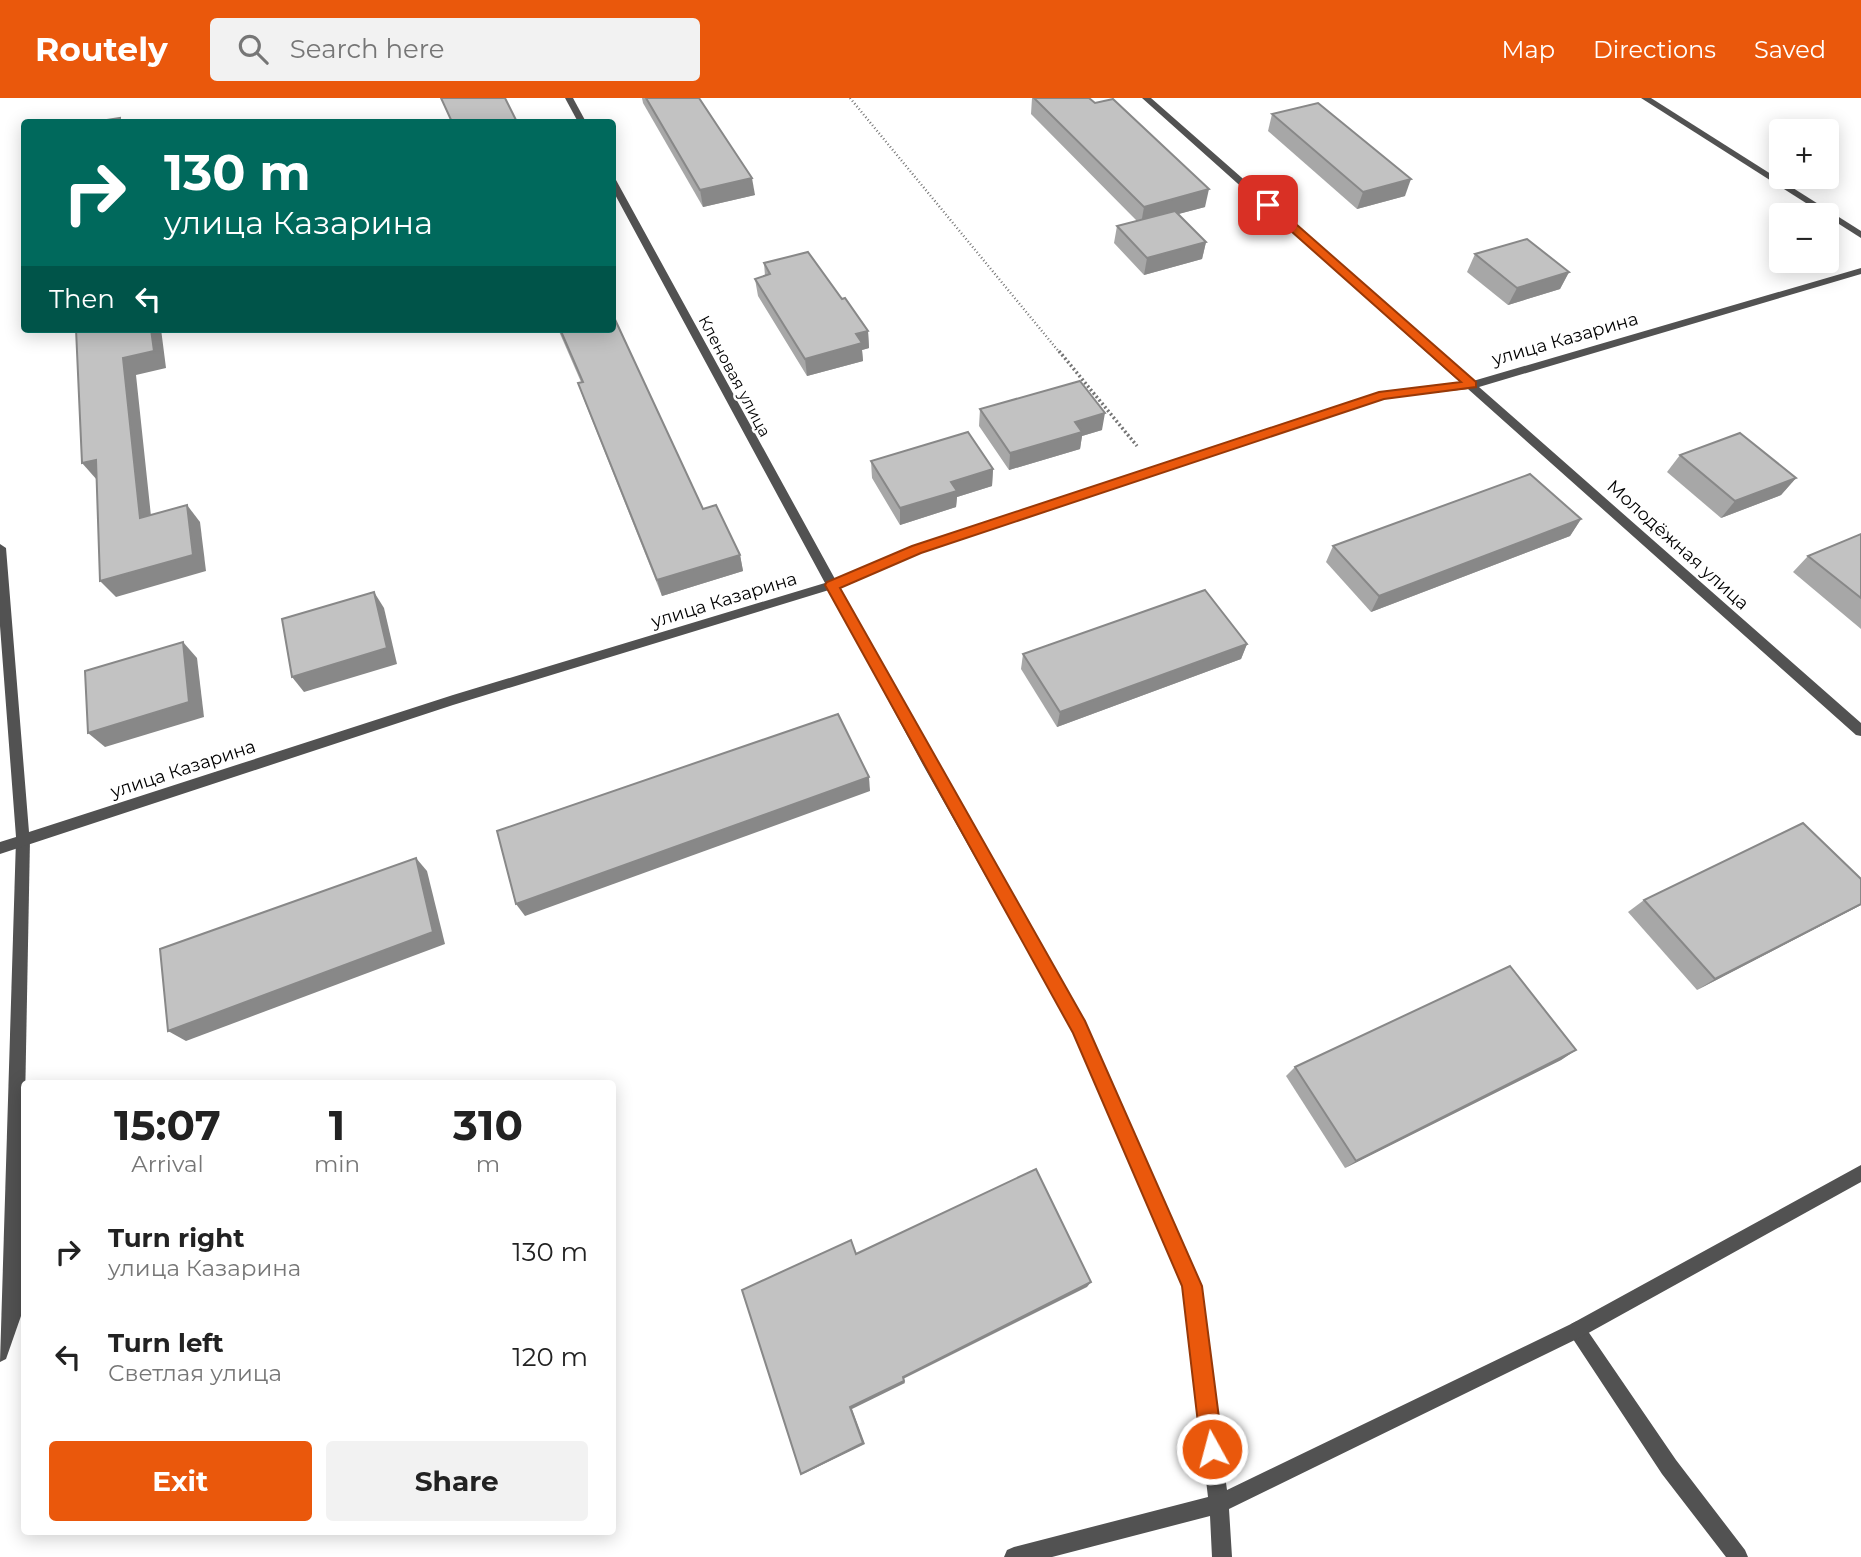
<!DOCTYPE html>
<meta charset="utf-8">
<style>
:root{--surface:#fff;--page:#f2f2f2;--text:#222;--muted:#767676;--accent:#ea580c}
body{margin:0;font-family:Montserrat,sans-serif;background:var(--page);color:var(--text);height:100vh;display:flex;flex-direction:column;font-size:26px;white-space:nowrap}
*{box-sizing:border-box;margin:0}
p{font-size:23px;color:var(--muted)}
.icon{flex:none;width:38px;height:38px;fill:none;stroke:currentColor;stroke-width:2;stroke-linecap:round;stroke-linejoin:round}
.map{position:relative;flex:1;overflow:hidden}
.side{position:absolute;left:21px;top:982px;width:595px;height:455px;display:flex;flex-direction:column;background:var(--surface);border-radius:7px;box-shadow:0 4px 18px #0003}
.side>*{flex:none}
.banner{position:absolute;left:21px;top:21px;width:595px;height:214px;border-radius:7px;box-shadow:0 4px 18px #0003;background:#00695c;color:#fff;overflow:hidden}
.fabs{position:absolute;left:1769px;top:21px;display:grid;gap:14px}
.fabs a{display:grid;place-items:center;width:70px;height:70px;border-radius:7px;background:var(--surface);box-shadow:0 4px 18px #0003;font-size:35px}
.pin{position:absolute;display:grid;place-items:center;width:60px;height:60px;color:#fff;margin:-30px;border-radius:14px;box-shadow:0 4px 10px #0006}
.me{position:absolute;width:77px;margin:-38px;rotate:353deg;stroke-linejoin:round;filter:drop-shadow(0 0 5px #0008)}
.turn{display:flex;align-items:center;gap:24px;height:147px;padding:0 28px;font-size:32px}
.turn .icon{width:91px;height:91px;stroke-width:2.5}
.turn b{display:block;font-size:49px;line-height:60px}
.then{display:flex;align-items:center;height:66px;padding:0 28px;background:#0003;gap:14px;font-size:26px}
.eta{display:flex;justify-content:space-evenly;align-items:center;height:119px;text-align:center}
.eta b{font-size:42px;font-weight:700;line-height:49px}
.button{display:flex;gap:14px;margin-top:auto;padding:14px 28px}
.button a{flex:1;height:80px;border-radius:7px;background:var(--accent);color:#fff;font-size:28px;font-weight:700;line-height:80px;text-align:center}
.button a+a{background:var(--page);color:var(--text)}
ul{padding:0;list-style:none}
li{display:flex;align-items:center;gap:21px;height:105px;padding:0 28px}
li div{flex:1}
li b{display:block;font-size:26px}
li em{font-style:normal}
header{display:flex;align-items:center;gap:42px;box-sizing:border-box;height:98px;padding:0 35px;background:var(--accent);color:#fff}
header strong{font-size:33px}
nav{display:flex;gap:38px;margin-inline-start:auto;font-size:24px}
.search{width:490px;height:63px;background:var(--page);display:flex;align-items:center;gap:18px;box-sizing:border-box;padding:0 24px;border-radius:7px;color:var(--muted);font-size:26px}
.map>svg:first-child{display:block}
</style>
<header>
<strong>Routely</strong>
<div class="search"><svg class="icon" aria-label="search" viewBox="0 0 24 24"><circle cx="10" cy="10" r="6"/><path d="M15 15l6 6"/></svg>Search here</div>
<nav><a>Map</a><a>Directions</a><a>Saved</a></nav>
</header>
<div class="map">
<svg width="1861" height="1459" viewBox="0 0 1861 1459">
<rect width="100%" height="100%" fill="#fff"/>
<g fill="none" stroke-linecap="round" stroke-linejoin="round">
<polyline stroke="#747474" stroke-width="2.5" stroke-dasharray="1 2.5" stroke-linecap="butt" points="850,0 1060,255"/>
<polyline stroke="#747474" stroke-width="3.5" stroke-dasharray="2 2.5" stroke-linecap="butt" points="1059,253 1137,348"/>
<g fill="#525252" fill-rule="evenodd">
<polygon points="23,735 28,737 30,741 21,1218 6,1261 0,1264 16,741 18,737"/>
<polygon points="1577,1223 1583,1226 1676,1362 1745,1452 1748,1459 1726,1459 1662,1376 1571,1238 1568,1232 1571,1226"/>
</g>
<g fill="#525252" fill-rule="evenodd">
<polygon points="565,0 573,0 586,24 578,24"/>
<polygon points="1142,0 1151,0 1473,283 1861,170 1861,176 1479,289 1861,625 1861,638 1856,637 1468,291 1384,300 920,455 839,489 933,659 1085,924 1198,1182 1227,1392 1571,1226 1861,1067 1861,1084 1583,1238 1229,1411 1232,1459 1212,1459 1210,1418 1052,1459 1004,1459 1007,1452 1014,1449 1208,1399 1183,1188 1073,934 923,667 829,492 453,607 0,756 0,744 16,739 0,528 0,446 6,450 29,734 453,597 825,485 612,91 612,79 616,82 835,481 912,449 1379,295 1461,285"/>
<polygon points="1641,0 1651,0 1861,133 1861,140"/>
</g>
</g>
<g fill="#a7a7a7">
<polygon points="642,0 699,0 755,97 703,109 643,5"/>
<polygon points="1032,0 1089,0 1205,109 1178,116 1206,144 1202,161 1144,177 1114,145 1117,128 1137,123 1031,16"/>
<polygon points="1272,16 1405,98 1357,111 1268,33"/>
<polygon points="1475,156 1569,174 1560,191 1508,207 1467,174"/>
<polygon points="764,165 842,201 868,233 869,250 862,252 863,263 807,278 758,198 755,181 765,178"/>
<polygon points="558,231 612,231 703,411 740,457 743,473 662,498 584,302 578,285 581,284"/>
<polygon points="980,311 1102,332 1082,338 1080,351 1009,372 979,328"/>
<polygon points="1680,357 1796,380 1781,397 1721,420 1667,374"/>
<polygon points="871,363 993,371 992,388 957,399 956,409 900,427 872,380"/>
<polygon points="1581,421 1570,438 1371,514 1326,464 1333,448"/>
<polygon points="1861,436 1861,531 1793,474 1808,458"/>
<polygon points="1247,546 1241,561 1057,629 1021,571 1023,556"/>
<polygon points="1861,781 1861,807 1697,892 1628,814 1644,802"/>
<polygon points="1576,952 1561,962 1345,1070 1286,978 1295,969"/>
</g>
<g fill="#888">
<polygon points="752,80 755,97 703,109 700,92"/>
<polygon points="1411,81 1405,98 1357,111 1363,94"/>
<polygon points="1209,91 1205,109 1141,126 1144,109"/>
<polygon points="1206,144 1202,161 1144,177 1147,160"/>
<polygon points="1569,174 1560,191 1508,207 1517,190"/>
<polygon points="151,231 161,231 166,270 136,277 153,437 140,420 123,260"/>
<polygon points="868,233 869,250 862,252 863,263 807,278 805,261 856,236"/>
<polygon points="1105,315 1102,332 1082,338 1080,351 1009,372 1010,355 1075,324"/>
<polygon points="96,362 97,382 82,365"/>
<polygon points="993,371 992,388 957,399 956,409 900,427 900,410 951,384"/>
<polygon points="1796,380 1781,397 1721,420 1735,403"/>
<polygon points="187,407 200,424 206,473 116,499 100,483"/>
<polygon points="1581,421 1570,438 1371,514 1379,498"/>
<polygon points="740,457 743,473 662,498 657,482"/>
<polygon points="374,494 384,510 397,566 304,594 292,579"/>
<polygon points="183,544 197,560 204,619 105,649 88,635"/>
<polygon points="1247,546 1241,561 1057,629 1060,614"/>
<polygon points="869,679 870,693 525,818 516,806"/>
<polygon points="416,760 427,773 445,846 186,943 168,933"/>
<polygon points="1861,806 1861,807 1697,892 1715,881"/>
<polygon points="1576,952 1561,962 1345,1070 1356,1063"/>
<polygon points="1091,1184 1087,1189 903,1281 903,1279"/>
<polygon points="904,1283 905,1285 852,1311 865,1346 805,1375 801,1376 850,1309"/>
</g>
<g fill="#c2c2c2" stroke="#888" stroke-width="2">
<polygon points="441,0 505,0 517,24 452,24"/>
<polygon points="646,0 699,0 752,80 700,92"/>
<polygon points="1034,0 1089,0 1095,5 1113,1 1209,91 1144,109"/>
<polygon points="1318,5 1411,81 1363,94 1272,16"/>
<polygon points="120,20 120,24 94,24"/>
<polygon points="1175,113 1206,144 1147,160 1117,128"/>
<polygon points="1527,141 1569,174 1517,190 1475,156"/>
<polygon points="808,154 842,201 845,200 868,233 856,236 862,245 805,261 755,181 770,176 764,165"/>
<polygon points="612,215 703,411 716,407 740,457 657,482 578,285 583,284 560,231 612,231"/>
<polygon points="76,231 151,231 154,253 123,260 140,420 187,407 193,457 100,483 96,362 82,365"/>
<polygon points="1080,283 1105,315 1075,324 1082,334 1010,355 980,311"/>
<polygon points="968,334 993,371 951,384 957,393 900,410 871,363"/>
<polygon points="1740,335 1796,380 1735,403 1680,357"/>
<polygon points="1530,376 1581,421 1379,498 1333,448"/>
<polygon points="1861,436 1861,500 1808,458"/>
<polygon points="1205,492 1247,546 1060,614 1023,556"/>
<polygon points="374,494 387,550 292,579 282,521"/>
<polygon points="183,544 189,604 88,635 85,573"/>
<polygon points="838,616 869,679 516,806 497,733"/>
<polygon points="1803,725 1861,781 1861,806 1715,881 1644,802"/>
<polygon points="416,760 433,834 168,933 160,851"/>
<polygon points="1510,868 1576,952 1356,1063 1295,969"/>
<polygon points="1036,1071 1091,1184 903,1279 904,1283 850,1309 863,1345 801,1376 742,1192 851,1142 856,1156"/>
</g>
<polygon fill="#ea580c" stroke="#983908" stroke-width="2" points="1265,105 1272,105 1476,284 1476,289 1384,301 921,455 840,490 1085,923 1202,1188 1223,1351 1220,1359 1212,1362 1205,1359 1201,1351 1182,1188 1073,935 825,487 827,484 912,448 1379,294 1461,284 1265,110"/>
<g text-anchor="middle" stroke-width="5" stroke-linejoin="round" paint-order="stroke">
<g font-size="16" fill="#000" stroke="#fff">
<text transform="translate(735 278) rotate(62)" y="6">Кленовая улица</text>
</g>
<g font-size="18" fill="#000" stroke="#fff">
<text transform="translate(1565 241) rotate(-16)" y="6">улица Казарина</text>
<text transform="translate(1678 447) rotate(42)" y="6">Молодёжная улица</text>
<text transform="translate(724 502) rotate(-17)" y="6">улица Казарина</text>
<text transform="translate(183 671) rotate(-18)" y="6">улица Казарина</text>
</g>
</g>
</svg>
<div class="fabs">
<a>+</a>
<a>−</a>
</div>
<div class="pin" style="left:1268px;top:107px;background:#d93025"><svg class="icon" aria-label="arrive" viewBox="0 0 24 24"><path d="M6 21V4h12l-3 4 3 4H6"/></svg></div>
<svg class="me" style="left:1212px;top:1351px" viewBox="-20 -20 40 40"><circle r="17" fill="#ea580c" stroke="#fff" stroke-width="3"/><path d="M0-11L8 9 0 5-8 9z" fill="#fff"/></svg>
<div class="banner">
<div class="turn"><svg class="icon" aria-label="right" viewBox="0 0 24 24"><path d="M7 20v-9h11M14 6l5 5-5 5"/></svg><div><b>130 m</b>улица Казарина</div></div>
<div class="then">Then<svg class="icon" aria-label="left" viewBox="0 0 24 24"><path d="M17 20v-9H6M10 6l-5 5 5 5"/></svg></div>
</div>
<section class="side">
<div class="eta">
<div><b>15:07</b><p>Arrival</p></div>
<div><b>1</b><p>min</p></div>
<div><b>310</b><p>m</p></div>
</div>
<ul>
<li><svg class="icon" aria-label="right" viewBox="0 0 24 24"><path d="M7 20v-9h11M14 6l5 5-5 5"/></svg><div><b>Turn right</b><p>улица Казарина</p></div><em>130 m</em></li>
<li><svg class="icon" aria-label="left" viewBox="0 0 24 24"><path d="M17 20v-9H6M10 6l-5 5 5 5"/></svg><div><b>Turn left</b><p>Светлая улица</p></div><em>120 m</em></li>
</ul>
<div class="button"><a>Exit</a><a>Share</a></div>
</section>
</div>
